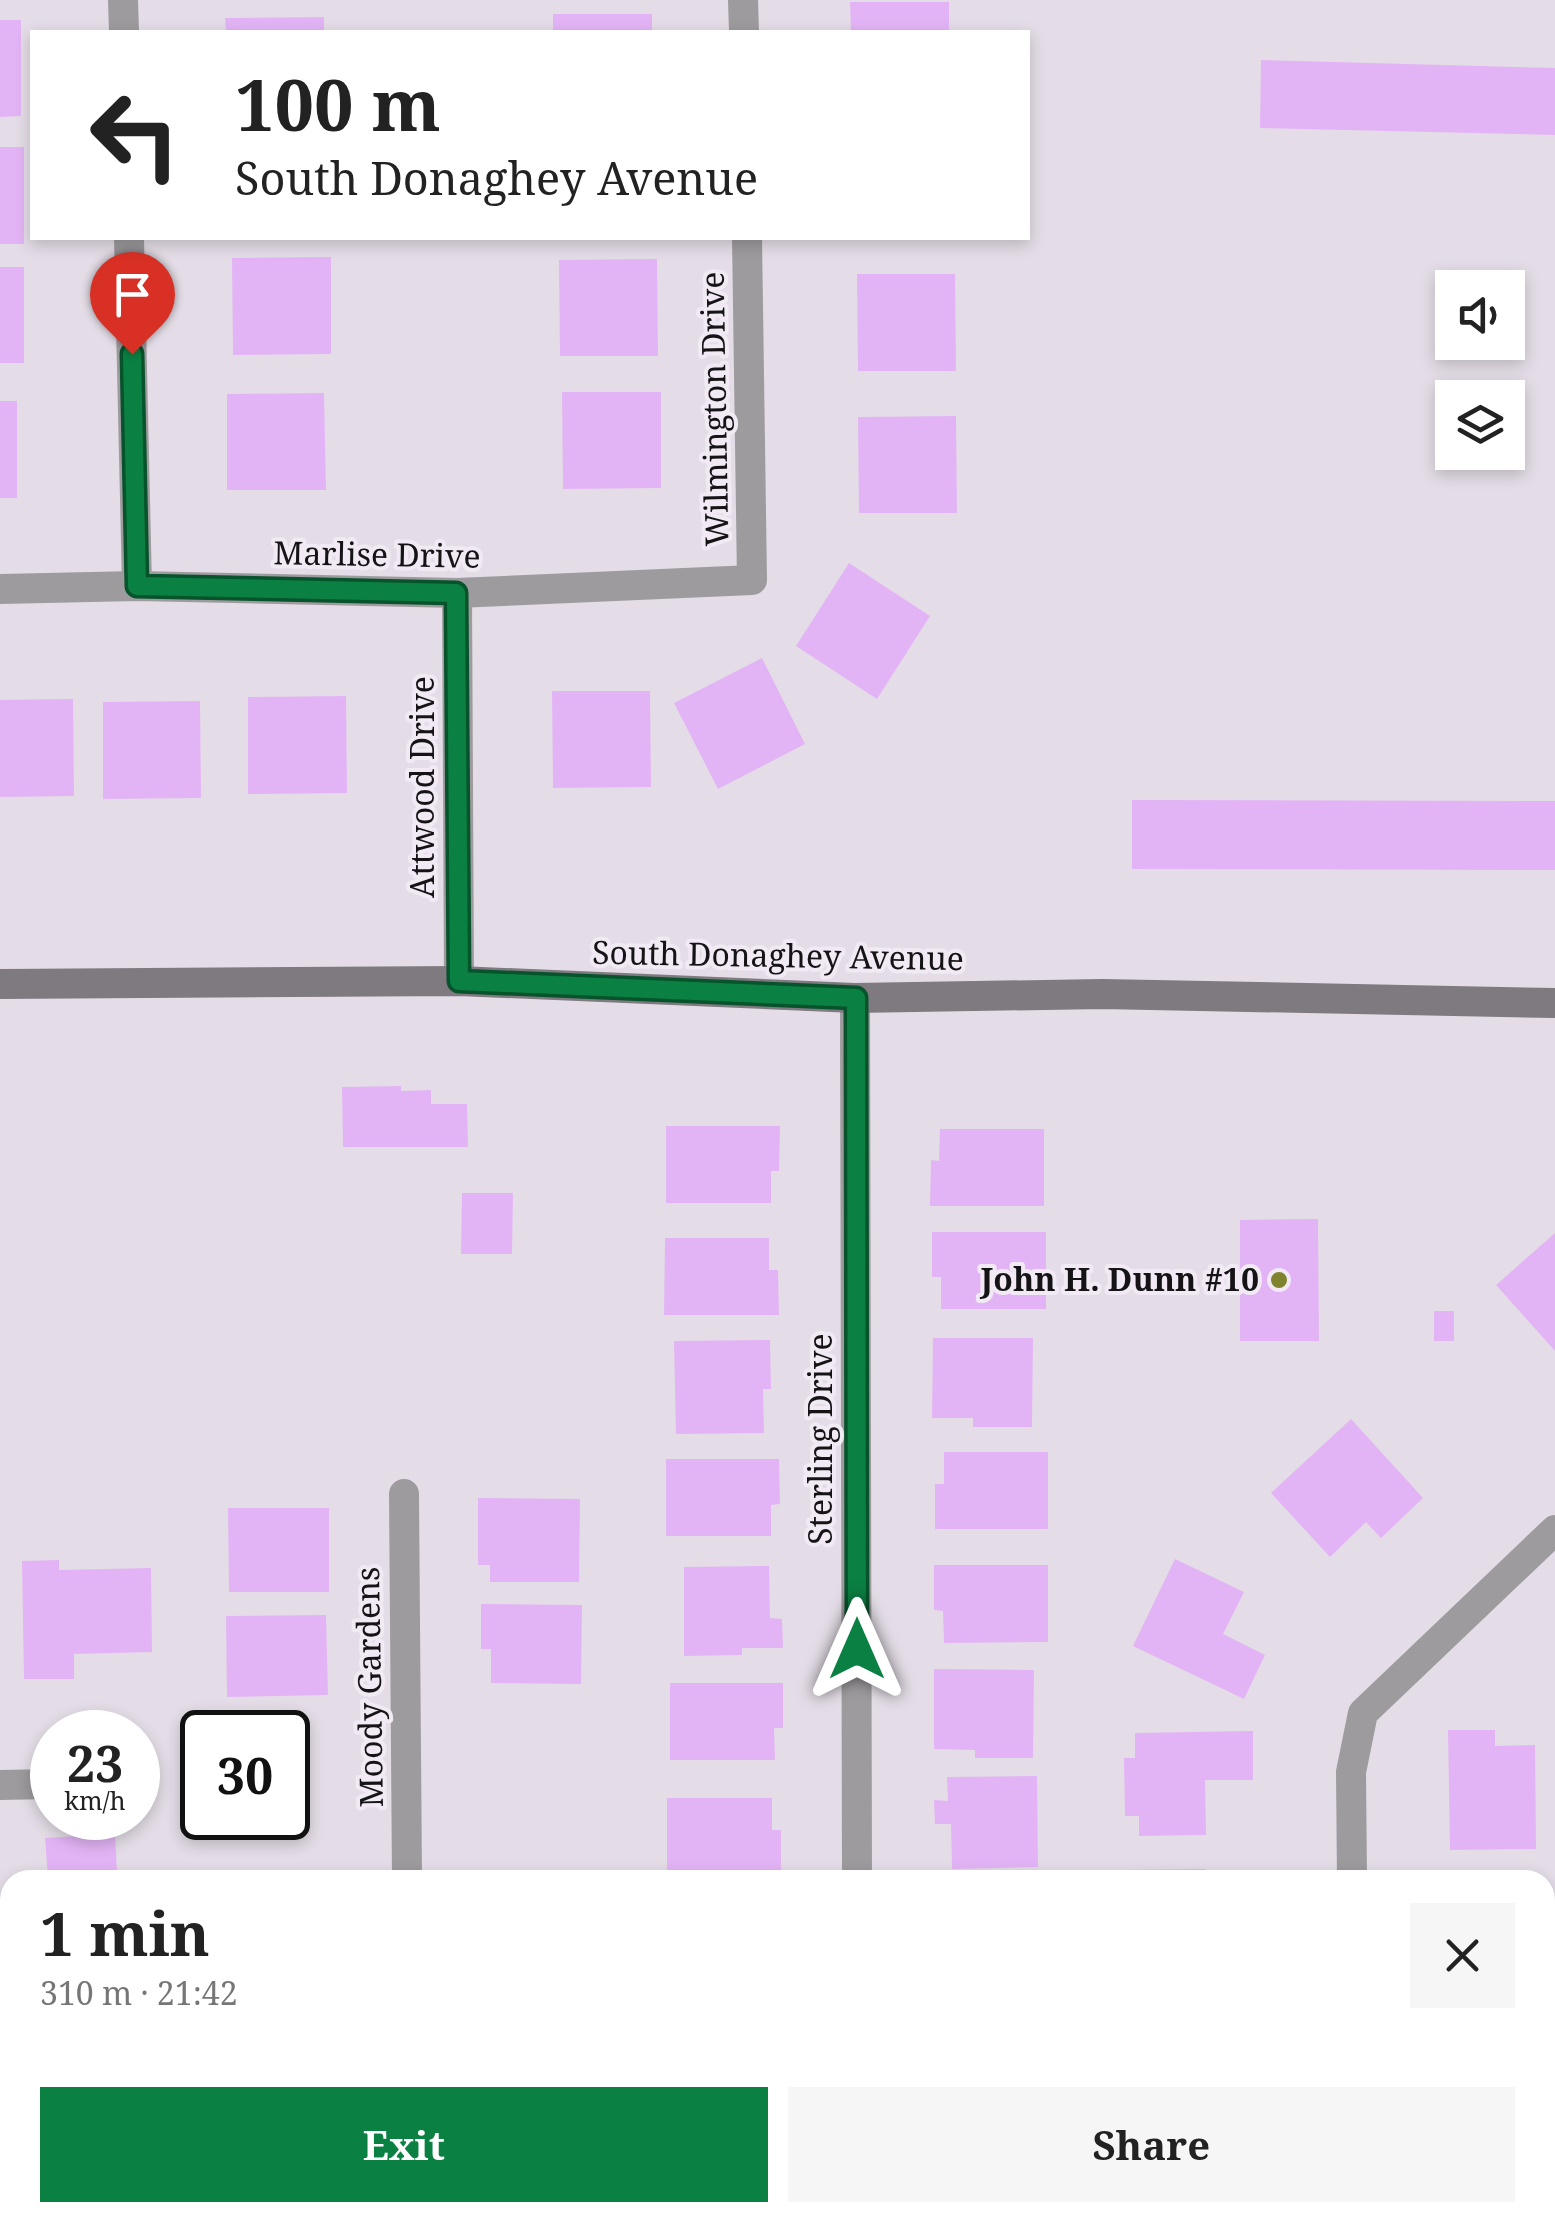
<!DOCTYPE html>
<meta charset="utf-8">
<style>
:root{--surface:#fff;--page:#f6f6f6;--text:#222;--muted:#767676;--accent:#0b8043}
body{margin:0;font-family:"Noto Serif",serif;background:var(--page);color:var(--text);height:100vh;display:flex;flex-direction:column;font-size:38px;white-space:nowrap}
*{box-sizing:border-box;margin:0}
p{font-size:32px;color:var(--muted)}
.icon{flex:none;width:55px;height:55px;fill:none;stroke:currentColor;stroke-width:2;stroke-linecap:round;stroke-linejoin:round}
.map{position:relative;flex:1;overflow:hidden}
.panel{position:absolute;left:0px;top:1870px;width:1555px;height:352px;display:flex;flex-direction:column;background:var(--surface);border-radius:30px 30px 0 0;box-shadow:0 5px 15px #0003}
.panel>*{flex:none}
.guide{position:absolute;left:30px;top:30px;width:1000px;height:210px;border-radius:0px;box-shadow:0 5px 15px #0003;background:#fff;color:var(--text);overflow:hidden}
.controls{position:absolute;left:1435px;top:270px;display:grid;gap:20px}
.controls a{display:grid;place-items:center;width:90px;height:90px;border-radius:0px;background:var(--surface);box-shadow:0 5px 15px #0003;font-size:50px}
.speed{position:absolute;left:30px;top:1710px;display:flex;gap:20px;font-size:50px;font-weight:700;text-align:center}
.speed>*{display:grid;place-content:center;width:130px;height:130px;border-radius:50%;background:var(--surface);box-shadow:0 5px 15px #0003;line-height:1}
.speed small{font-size:25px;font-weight:400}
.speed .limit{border:5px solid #111;border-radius:15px;background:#fff;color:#111}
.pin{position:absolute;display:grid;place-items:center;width:85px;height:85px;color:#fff;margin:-102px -42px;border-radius:50% 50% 50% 0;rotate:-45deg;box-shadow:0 0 10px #0007}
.pin .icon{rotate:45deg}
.me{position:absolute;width:110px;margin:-55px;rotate:0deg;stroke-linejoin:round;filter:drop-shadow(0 0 8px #0008)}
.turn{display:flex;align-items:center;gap:35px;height:210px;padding:0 40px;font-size:45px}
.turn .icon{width:130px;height:130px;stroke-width:2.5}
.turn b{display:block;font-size:70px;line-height:85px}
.round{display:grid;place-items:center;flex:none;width:105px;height:105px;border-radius:0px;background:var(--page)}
.overview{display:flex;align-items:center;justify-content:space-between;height:170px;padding:0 40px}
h1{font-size:60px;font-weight:700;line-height:75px}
.primary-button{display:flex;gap:20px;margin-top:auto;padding:20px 40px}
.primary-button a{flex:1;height:115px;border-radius:0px;background:var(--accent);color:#fff;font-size:40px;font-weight:700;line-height:115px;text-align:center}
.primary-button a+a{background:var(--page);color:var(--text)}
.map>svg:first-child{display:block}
</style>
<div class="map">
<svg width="1555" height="2222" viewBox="0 0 1555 2222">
<rect width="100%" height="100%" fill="#e4dde7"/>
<g fill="#e3b4f5">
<polygon points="850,2 949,2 949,32 851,32"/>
<rect x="553" y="14" width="99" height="18"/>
<polygon points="324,17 324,32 226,32 225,18"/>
<polygon points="0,20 21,20 21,116 0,117"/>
<polygon points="1261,60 1555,68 1555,135 1260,128"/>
<rect x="0" y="147" width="24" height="97"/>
<polygon points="331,257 331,354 233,355 232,258"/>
<polygon points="657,259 658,356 560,356 559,260"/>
<rect x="0" y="267" width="24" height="96"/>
<polygon points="857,274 955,274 956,371 858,371"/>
<polygon points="562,392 661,392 661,488 563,489"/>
<polygon points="324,393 326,490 227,490 227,394"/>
<rect x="0" y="401" width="17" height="97"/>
<polygon points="956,416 957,513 859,513 858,417"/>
<polygon points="849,563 930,616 877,699 796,646"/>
<polygon points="762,658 805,744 718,789 674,703"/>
<polygon points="552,691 650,691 651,787 553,788"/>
<polygon points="346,696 347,793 248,794 248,697"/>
<polygon points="73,699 74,796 0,797 0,700"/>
<polygon points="200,701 201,798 103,799 103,702"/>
<polygon points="1132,800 1555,801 1555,870 1132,869"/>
<polygon points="401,1086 401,1091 431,1090 431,1104 467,1104 468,1147 343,1147 342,1087"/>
<polygon points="666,1126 780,1126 779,1171 771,1171 771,1203 666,1203"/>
<polygon points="940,1129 1044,1129 1044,1206 930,1206 931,1160 939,1161"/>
<polygon points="462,1193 513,1193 512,1254 461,1254"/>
<polygon points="1318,1219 1319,1341 1240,1341 1240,1220"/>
<polygon points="932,1232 1046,1232 1046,1309 941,1309 941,1277 932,1277"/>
<polygon points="1555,1233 1555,1351 1496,1285"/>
<polygon points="665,1238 769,1238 769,1270 778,1270 779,1315 664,1315"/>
<rect x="1434" y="1311" width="20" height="30"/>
<polygon points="933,1338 1033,1338 1032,1427 973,1427 973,1418 932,1418"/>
<polygon points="770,1340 771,1389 763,1389 764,1433 676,1434 674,1341"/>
<polygon points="1351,1419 1423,1498 1381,1538 1366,1522 1330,1557 1271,1493"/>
<polygon points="944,1452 1048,1452 1048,1529 935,1529 935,1484 944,1484"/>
<polygon points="666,1459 779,1459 780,1504 771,1505 771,1536 666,1536"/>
<polygon points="478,1498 580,1499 579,1582 490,1582 490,1565 478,1565"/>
<polygon points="228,1508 329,1508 329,1592 229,1592"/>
<polygon points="1175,1559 1244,1592 1223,1634 1265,1655 1244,1699 1133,1646"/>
<polygon points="59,1560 59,1570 151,1568 152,1652 74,1654 74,1679 24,1679 22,1561"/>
<polygon points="934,1565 1048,1565 1048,1642 944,1643 943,1611 934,1610"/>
<polygon points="769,1566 770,1618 782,1619 783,1648 742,1648 742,1655 684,1656 684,1567"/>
<polygon points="481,1604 582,1605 581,1684 491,1683 491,1649 481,1649"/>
<polygon points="326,1615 328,1695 227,1697 226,1616"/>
<polygon points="934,1669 1034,1670 1033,1758 975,1758 975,1750 934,1749"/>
<polygon points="670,1683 783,1683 783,1728 774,1728 775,1760 670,1760"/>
<polygon points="1448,1730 1495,1730 1495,1746 1535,1745 1536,1849 1450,1850"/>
<polygon points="1253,1731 1253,1780 1205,1780 1206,1835 1139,1836 1139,1816 1125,1816 1124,1758 1135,1758 1135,1733"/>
<polygon points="1037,1776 1038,1867 952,1869 951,1824 935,1824 934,1800 948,1801 947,1777"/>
<polygon points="667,1798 772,1798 772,1830 781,1830 781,1875 667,1876"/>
<polygon points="115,1834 117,1873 48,1877 45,1838"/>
<polygon points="1205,1869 1205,1880 1127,1880 1127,1870"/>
</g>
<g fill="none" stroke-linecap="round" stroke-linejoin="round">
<g stroke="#9e9b9f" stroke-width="30">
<polyline points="123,0 124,32"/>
<polyline points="743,0 744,32"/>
<polyline points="129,238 137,586"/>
<polyline points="0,589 137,586 457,593 752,580 747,238"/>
<polyline points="457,593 459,981"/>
<polyline points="855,998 857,1880"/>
<polyline points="404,1494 407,1880"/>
<polyline points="0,1785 52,1784"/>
<polyline points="1352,1880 1351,1772 1363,1713 1555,1530"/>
<polyline points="1545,1949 1555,1948"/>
<polyline points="1354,2212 1355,2222"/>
<polyline points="800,2222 800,2212"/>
</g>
<polyline stroke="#7e7a80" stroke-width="30" points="0,984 459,981 855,998 1102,994 1555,1003"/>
</g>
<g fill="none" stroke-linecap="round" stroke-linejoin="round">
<defs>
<polyline id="route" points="132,354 137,586 456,593 459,981 856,998 857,1649"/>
</defs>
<use href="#route" stroke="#07532c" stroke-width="25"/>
<use href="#route" stroke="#0b8043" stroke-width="18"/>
</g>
<circle fill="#7f832d" stroke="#f1eaf4" stroke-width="4" cx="1279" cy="1280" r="10"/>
<g text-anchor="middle" stroke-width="8" stroke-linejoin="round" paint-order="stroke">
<g font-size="32" fill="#151316" stroke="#f1eaf4">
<text transform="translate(715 409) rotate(-91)" y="11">Wilmington Drive</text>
<text transform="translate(377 555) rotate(1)" y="11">Marlise Drive</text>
<text transform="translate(423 787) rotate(-90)" y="11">Attwood Drive</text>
<text transform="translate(778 956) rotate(1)" y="11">South Donaghey Avenue</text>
<text transform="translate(821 1439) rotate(-90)" y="11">Sterling Drive</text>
<text transform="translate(370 1687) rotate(-91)" y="11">Moody Gardens</text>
</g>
<g font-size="32" font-weight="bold" fill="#151316" stroke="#f1eaf4" text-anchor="end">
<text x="1259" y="1291">John H. Dunn #10</text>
</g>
</g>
</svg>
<div class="controls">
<a><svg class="icon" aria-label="sound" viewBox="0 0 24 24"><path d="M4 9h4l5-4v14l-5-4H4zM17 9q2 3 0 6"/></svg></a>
<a><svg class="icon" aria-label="layers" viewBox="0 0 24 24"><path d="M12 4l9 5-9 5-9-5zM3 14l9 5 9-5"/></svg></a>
</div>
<div class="speed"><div>23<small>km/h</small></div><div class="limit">30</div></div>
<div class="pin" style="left:132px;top:354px;background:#d93025"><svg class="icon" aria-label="arrive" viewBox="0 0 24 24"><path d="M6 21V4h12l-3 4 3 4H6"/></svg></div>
<svg class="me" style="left:857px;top:1649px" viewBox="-20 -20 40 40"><path d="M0-17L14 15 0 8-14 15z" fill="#0b8043" stroke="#fff" stroke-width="4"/></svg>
<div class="guide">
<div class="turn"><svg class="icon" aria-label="left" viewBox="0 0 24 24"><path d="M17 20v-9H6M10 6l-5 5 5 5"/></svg><div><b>100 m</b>South Donaghey Avenue</div></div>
</div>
<section class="panel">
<div class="overview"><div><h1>1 min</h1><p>310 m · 21:42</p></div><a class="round"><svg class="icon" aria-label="close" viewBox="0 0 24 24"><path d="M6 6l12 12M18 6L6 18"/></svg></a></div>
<div class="primary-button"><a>Exit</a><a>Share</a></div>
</section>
</div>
